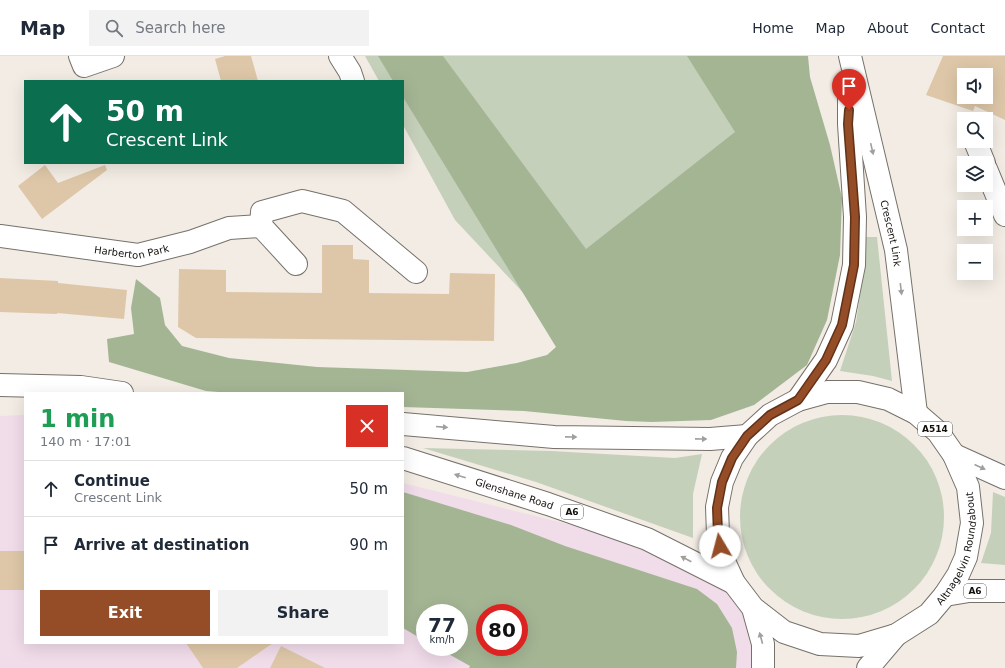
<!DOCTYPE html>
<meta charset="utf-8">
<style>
:root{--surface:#fff;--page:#f2f2f3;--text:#1f2937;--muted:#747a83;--line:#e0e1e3;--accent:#944d27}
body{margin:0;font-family:"DejaVu Sans",sans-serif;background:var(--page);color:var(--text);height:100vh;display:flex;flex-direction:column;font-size:15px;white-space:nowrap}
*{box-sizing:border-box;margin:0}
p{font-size:13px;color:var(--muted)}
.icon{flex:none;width:22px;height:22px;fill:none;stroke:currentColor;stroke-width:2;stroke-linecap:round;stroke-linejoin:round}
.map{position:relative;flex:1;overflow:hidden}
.side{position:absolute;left:24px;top:336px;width:380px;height:252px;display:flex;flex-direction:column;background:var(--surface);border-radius:0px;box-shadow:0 4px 16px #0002}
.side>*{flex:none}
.guide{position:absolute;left:24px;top:24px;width:380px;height:84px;border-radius:0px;box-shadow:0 4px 16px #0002;background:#0b6e4f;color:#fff;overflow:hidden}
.tools{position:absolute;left:957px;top:12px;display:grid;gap:8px}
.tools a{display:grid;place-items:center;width:36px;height:36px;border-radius:0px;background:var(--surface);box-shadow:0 4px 16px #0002;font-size:20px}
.speed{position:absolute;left:416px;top:548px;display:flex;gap:8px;font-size:20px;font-weight:700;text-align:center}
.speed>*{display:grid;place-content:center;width:52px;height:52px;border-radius:50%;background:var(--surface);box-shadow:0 4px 16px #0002;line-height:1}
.speed small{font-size:10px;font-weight:400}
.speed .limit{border:6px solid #d22;background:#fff;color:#111}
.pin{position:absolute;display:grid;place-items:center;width:34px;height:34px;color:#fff;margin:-41px -17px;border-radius:50% 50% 50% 0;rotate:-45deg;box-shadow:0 0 4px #0007}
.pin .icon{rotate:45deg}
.me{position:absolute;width:44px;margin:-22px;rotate:352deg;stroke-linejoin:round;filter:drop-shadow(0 0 3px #0008)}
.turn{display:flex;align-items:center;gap:14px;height:84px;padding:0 16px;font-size:18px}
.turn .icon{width:52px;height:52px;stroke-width:2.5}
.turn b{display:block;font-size:28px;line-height:34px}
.round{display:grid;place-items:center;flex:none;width:42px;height:42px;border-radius:0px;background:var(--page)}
.summary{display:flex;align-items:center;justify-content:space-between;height:68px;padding:0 16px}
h1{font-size:24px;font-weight:800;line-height:30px;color:#1e9e55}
.primary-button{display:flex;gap:8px;margin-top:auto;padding:8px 16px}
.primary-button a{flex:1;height:46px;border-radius:0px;background:var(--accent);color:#fff;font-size:16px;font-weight:800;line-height:46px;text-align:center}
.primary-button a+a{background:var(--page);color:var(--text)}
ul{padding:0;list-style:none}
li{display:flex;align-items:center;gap:12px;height:56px;padding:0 16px;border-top:1px solid var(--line)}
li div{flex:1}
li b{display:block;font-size:15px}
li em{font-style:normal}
header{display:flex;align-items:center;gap:24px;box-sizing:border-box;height:56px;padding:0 20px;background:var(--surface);border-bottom:1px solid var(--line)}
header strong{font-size:19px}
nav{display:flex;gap:22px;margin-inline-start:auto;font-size:14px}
.search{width:280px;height:36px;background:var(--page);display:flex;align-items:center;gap:10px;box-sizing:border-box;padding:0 14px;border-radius:0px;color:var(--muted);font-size:15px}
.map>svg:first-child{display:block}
</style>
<header>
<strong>Map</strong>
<div class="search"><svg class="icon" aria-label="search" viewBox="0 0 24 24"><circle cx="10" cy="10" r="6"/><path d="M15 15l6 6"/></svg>Search here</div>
<nav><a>Home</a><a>Map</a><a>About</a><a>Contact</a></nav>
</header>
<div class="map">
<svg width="1005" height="612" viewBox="0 0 1005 612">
<rect width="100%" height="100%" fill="#f2ece4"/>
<path fill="#f1dcea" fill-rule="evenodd" d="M25,359V587H403V427L732,509L768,612H0V360ZM425,557H459V591H425ZM485,557H519V591H485Z"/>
<g fill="#c5d0ba">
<polygon points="365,0 781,0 791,58 530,244 455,164 403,69 403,25 379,25"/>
<polygon points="863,181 877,181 892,325 873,320 840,315 856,266 862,226"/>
<circle cx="842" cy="461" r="102"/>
<polygon points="423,392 551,395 675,402 702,398 693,438 693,482 536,426"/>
<polygon points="993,436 1005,441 1005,509 981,507 991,477"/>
</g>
<g fill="#a4b594" fill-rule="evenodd">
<polygon points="378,0 443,0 586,193 735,76 687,0 808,0 810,21 830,89 842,142 840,199 827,264 807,309 754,349 711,364 652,366 626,365 524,355 403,351 403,337 231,337 206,335 109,306 107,283 134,278 131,252 136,223 160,242 165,269 182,290 229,302 317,311 467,316 517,307 547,299 556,291 403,41 403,25 393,25"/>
<path d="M403,436L511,469L565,490L697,533L717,548L732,572L737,596L736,612H469L470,610L436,591H459V557H425V585L403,572ZM485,557H519V591H485Z"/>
</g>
<g fill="#dec7a8" fill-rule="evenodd">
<polygon points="225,0 251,0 258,25 221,25 215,3"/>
<path d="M943,0H1005V64L975,50L973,55L926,39ZM964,19H986V41H964Z"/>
<polygon points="45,109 58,127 105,109 107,114 42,163 18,130"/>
<polygon points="322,189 353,189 353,203 369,204 369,237 449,238 450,217 495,218 494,285 196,282 178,271 179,213 226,214 226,236 322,237"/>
<polygon points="0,222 58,225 58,227 127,234 124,263 57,257 57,258 0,256"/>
<rect x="0" y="495" width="25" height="39"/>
<polygon points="186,587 273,587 237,612 203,612"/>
<polygon points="281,590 325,612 270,612"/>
</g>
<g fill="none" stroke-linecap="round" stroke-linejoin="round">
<defs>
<g id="minor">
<polyline points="80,0 84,10 113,0"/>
<polyline points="340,0 350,16 353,25"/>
<path id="s1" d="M850,0L896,194L916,357"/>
<polyline points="975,85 984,107"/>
<polyline points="986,113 1005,159"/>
<path id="s2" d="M0,180L138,199L190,186L229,172L261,170"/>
<polyline points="296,208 261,170 262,156 302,145 343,155 416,216"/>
<polyline points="798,344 826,304 842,269 854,209 855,161 849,68 849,31"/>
</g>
<g id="highway">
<polyline points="0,329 81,331 122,337"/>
<polyline points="403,368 554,381 710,383 747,380"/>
<polyline points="954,399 1005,422"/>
<path id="s3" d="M403,402L548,448L647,483L734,527"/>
<polyline points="945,539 969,535 1005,535"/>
<path id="s4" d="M753,552L784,576L820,588L859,590L896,579L929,558L945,539L958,519L966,501L972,467L968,431L954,399L938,376L916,357L888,343L858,336H827L798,344L770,359L747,380L732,402L722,426L717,451L718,478L723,503L734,527L753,552L763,588V612"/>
<polyline points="868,612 896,579"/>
</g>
</defs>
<use href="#minor" stroke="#76716a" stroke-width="24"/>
<use href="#highway" stroke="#76716a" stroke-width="24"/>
<use href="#minor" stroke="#fff" stroke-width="22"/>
<use href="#highway" stroke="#fff" stroke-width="22"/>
</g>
<defs><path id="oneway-solid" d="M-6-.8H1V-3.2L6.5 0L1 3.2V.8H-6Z"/></defs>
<g fill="#a09f9e">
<use href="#oneway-solid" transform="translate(872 93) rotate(77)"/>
<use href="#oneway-solid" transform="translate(901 233) rotate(83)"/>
<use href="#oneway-solid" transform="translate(442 371) rotate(5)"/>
<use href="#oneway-solid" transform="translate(571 381) rotate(1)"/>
<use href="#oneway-solid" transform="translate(701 383) rotate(1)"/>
<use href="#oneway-solid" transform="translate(980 411) rotate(25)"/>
<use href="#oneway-solid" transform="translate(460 420) rotate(-163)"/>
<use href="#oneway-solid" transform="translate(686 503) rotate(-153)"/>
<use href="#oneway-solid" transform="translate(761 582) rotate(-105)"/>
</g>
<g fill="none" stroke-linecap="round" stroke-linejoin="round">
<defs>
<polyline id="route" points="720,490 718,478 717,452 722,426 732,402 747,380 770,359 798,344 826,304 842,269 854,209 855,161 848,68 849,54"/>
</defs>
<use href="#route" stroke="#603219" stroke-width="10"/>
<use href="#route" stroke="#944d27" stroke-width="7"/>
</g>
<g text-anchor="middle" stroke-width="4" stroke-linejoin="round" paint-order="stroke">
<g fill="#fff" stroke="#595856" stroke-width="1">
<rect x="918" y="366" width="34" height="14" rx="3"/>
<rect x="561" y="449" width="22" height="14" rx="3"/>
<rect x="964" y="528" width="22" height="14" rx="3"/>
</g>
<g font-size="9" font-weight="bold" fill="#12100d">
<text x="935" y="376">A514</text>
<text x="572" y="459">A6</text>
<text x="975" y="538">A6</text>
</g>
<g font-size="10" fill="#12100d" stroke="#fff">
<text dy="4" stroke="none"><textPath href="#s1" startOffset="182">Crescent Link</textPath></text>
<text dy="4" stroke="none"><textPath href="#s2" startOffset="133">Harberton Park</textPath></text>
<text dy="4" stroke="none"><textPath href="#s3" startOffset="117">Glenshane Road</textPath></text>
<text dy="4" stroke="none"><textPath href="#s4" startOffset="268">Altnagelvin Roundabout</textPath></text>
</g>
</g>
</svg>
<div class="tools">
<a><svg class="icon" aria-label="sound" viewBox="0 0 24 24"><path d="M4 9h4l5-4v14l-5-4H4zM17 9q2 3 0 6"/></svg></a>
<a><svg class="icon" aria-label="search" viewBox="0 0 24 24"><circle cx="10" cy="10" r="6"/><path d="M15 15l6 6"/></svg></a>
<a><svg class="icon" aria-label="layers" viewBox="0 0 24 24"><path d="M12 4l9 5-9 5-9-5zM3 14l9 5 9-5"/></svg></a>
<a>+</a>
<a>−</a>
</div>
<div class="speed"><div>77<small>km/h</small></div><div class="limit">80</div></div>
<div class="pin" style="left:849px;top:54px;background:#d93025"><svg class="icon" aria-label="arrive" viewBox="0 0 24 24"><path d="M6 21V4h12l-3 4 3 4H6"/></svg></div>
<svg class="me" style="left:720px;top:490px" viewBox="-20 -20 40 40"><circle r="19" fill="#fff"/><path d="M0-13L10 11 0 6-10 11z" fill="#944d27"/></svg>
<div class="guide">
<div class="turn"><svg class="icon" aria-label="ahead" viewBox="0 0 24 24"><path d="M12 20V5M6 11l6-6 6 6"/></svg><div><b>50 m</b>Crescent Link</div></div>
</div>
<section class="side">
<div class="summary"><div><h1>1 min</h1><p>140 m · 17:01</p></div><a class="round" style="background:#d93025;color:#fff"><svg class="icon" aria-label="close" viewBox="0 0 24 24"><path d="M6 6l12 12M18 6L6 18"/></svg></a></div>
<ul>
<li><svg class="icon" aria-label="ahead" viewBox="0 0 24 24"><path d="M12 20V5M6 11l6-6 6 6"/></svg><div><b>Continue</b><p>Crescent Link</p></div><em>50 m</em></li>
<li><svg class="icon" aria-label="arrive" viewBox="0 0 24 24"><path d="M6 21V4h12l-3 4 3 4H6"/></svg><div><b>Arrive at destination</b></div><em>90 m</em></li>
</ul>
<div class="primary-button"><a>Exit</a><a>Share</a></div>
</section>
</div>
